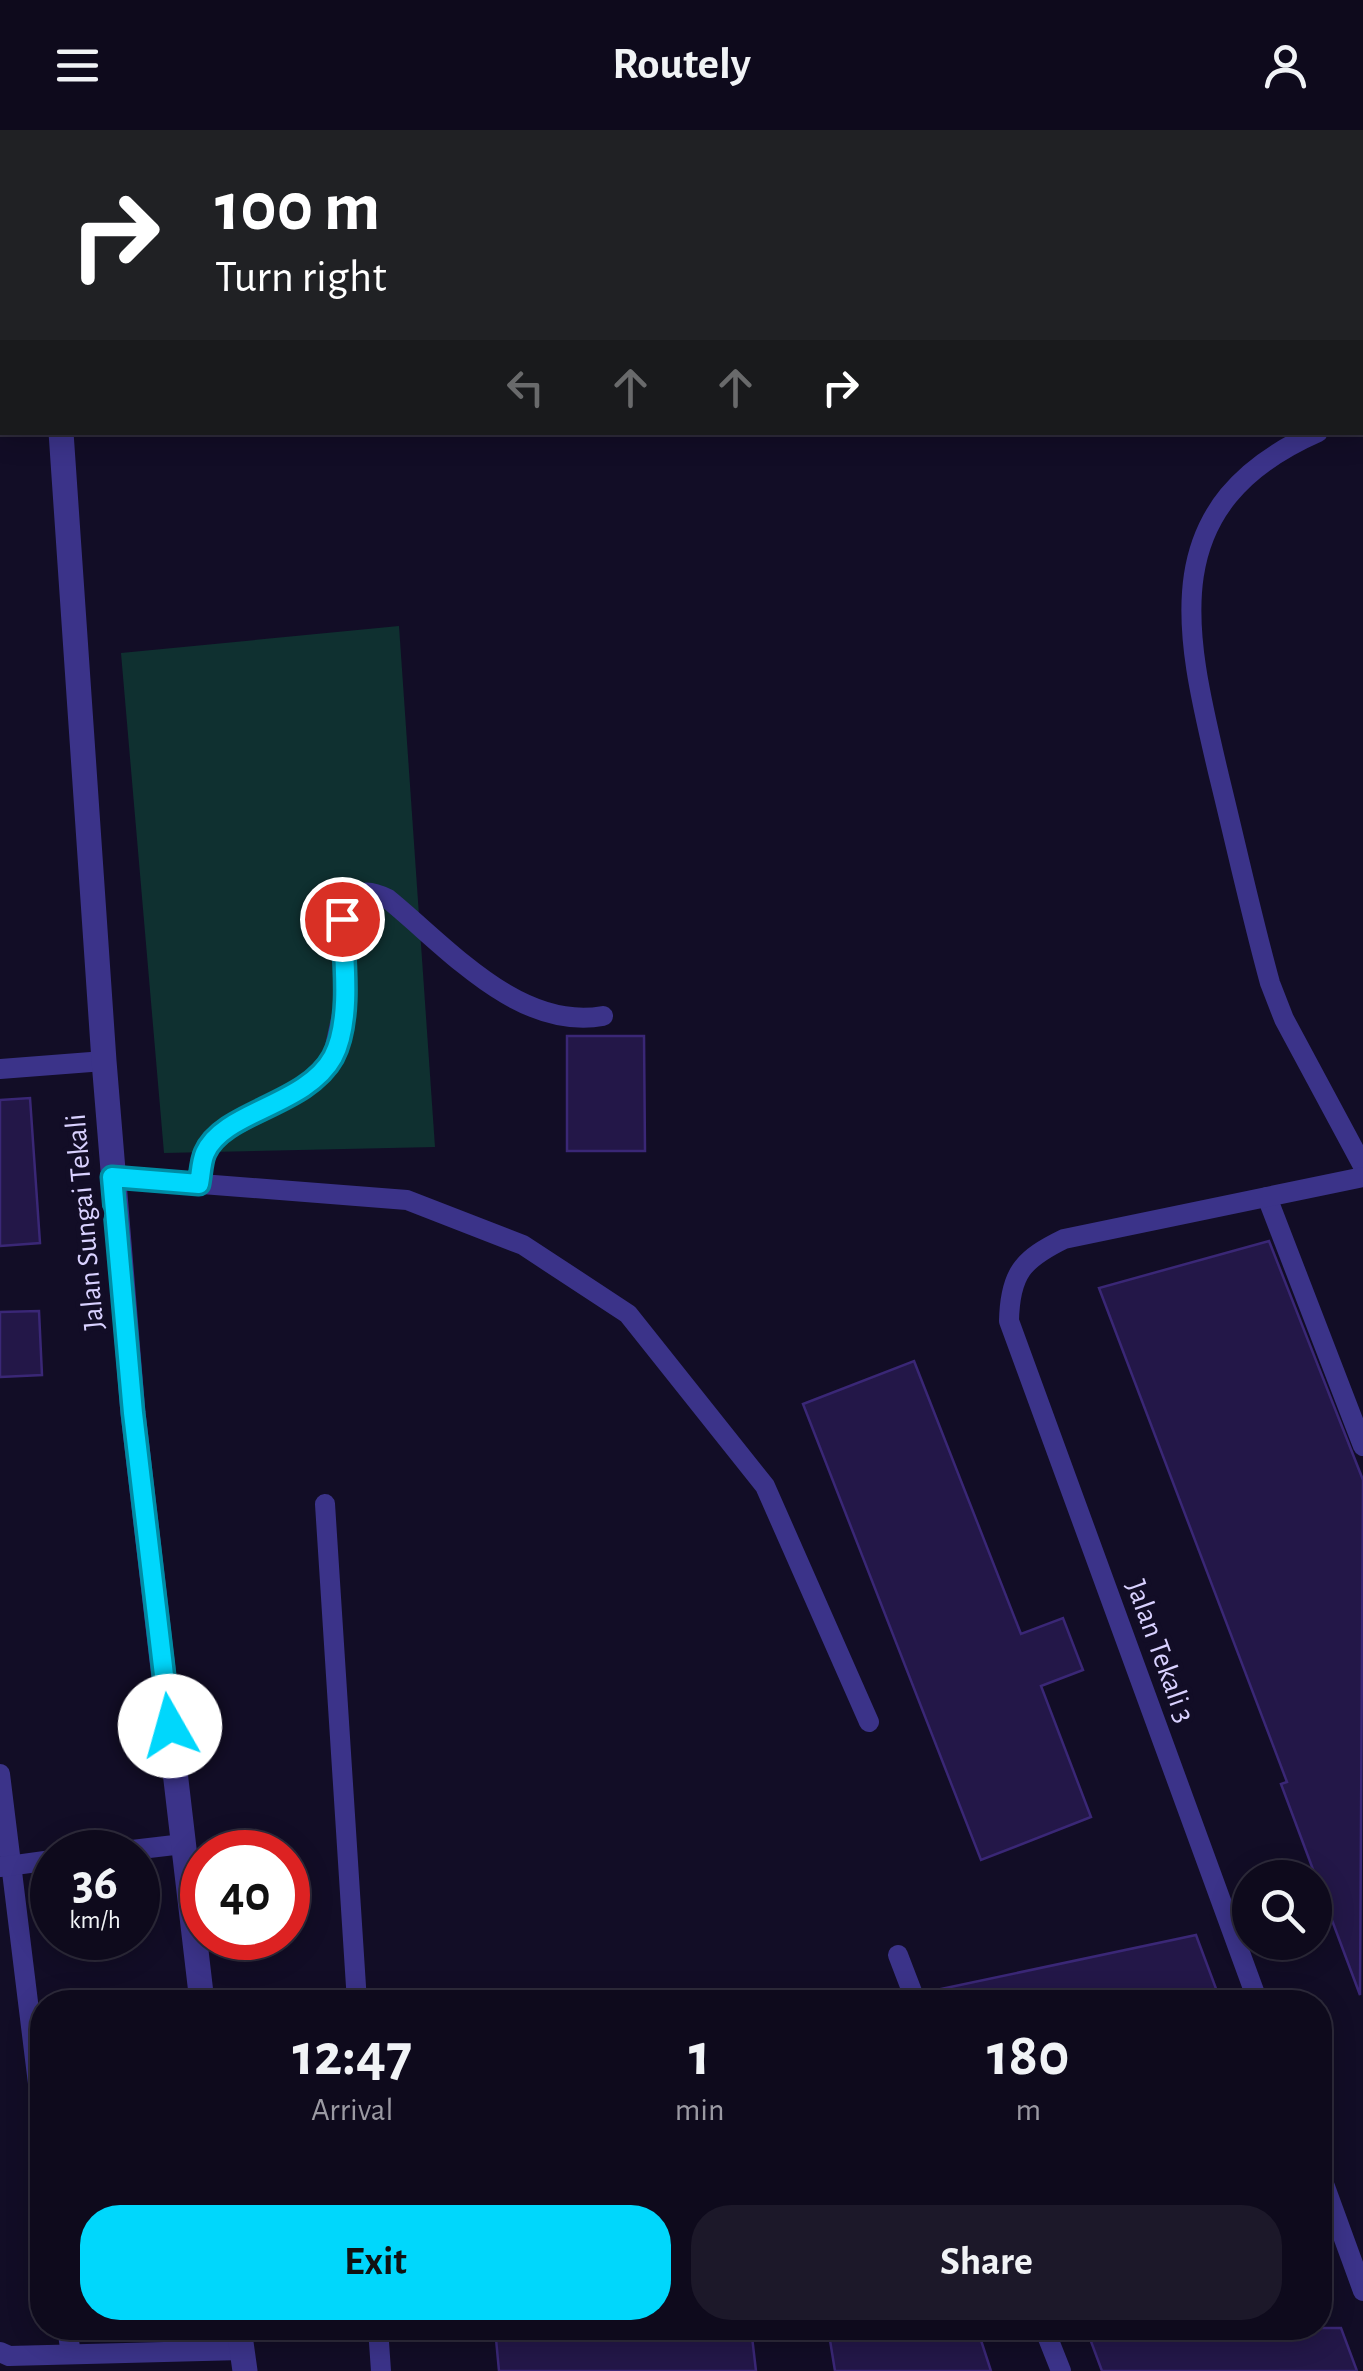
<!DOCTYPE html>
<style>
:root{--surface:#0e0a1c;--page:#1c1829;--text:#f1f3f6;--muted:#9b9aa3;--line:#2e2b3b;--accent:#00d7fc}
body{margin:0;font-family:"Alegreya Sans",sans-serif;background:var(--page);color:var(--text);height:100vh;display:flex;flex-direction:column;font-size:38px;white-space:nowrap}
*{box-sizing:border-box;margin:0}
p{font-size:32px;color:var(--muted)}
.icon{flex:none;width:55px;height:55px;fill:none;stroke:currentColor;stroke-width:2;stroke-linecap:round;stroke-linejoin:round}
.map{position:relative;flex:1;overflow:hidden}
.panel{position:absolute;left:30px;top:1860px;width:1302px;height:350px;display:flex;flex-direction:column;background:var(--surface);border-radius:40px;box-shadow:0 5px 25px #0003,0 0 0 2px var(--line)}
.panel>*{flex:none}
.top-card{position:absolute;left:0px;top:0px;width:1365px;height:305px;box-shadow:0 5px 25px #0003,0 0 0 2px var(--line);background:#202124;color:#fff;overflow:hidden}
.controls{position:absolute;left:1232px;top:1730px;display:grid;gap:20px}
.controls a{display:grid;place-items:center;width:100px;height:100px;border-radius:50%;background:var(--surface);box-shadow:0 5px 25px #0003,0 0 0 2px var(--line);font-size:50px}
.speed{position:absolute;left:30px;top:1700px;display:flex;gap:20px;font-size:50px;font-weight:700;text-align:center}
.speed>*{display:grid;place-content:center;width:130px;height:130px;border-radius:50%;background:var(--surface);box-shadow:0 5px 25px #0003,0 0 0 2px var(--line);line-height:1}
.speed small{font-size:25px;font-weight:400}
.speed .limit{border:15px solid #d22;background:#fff;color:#111}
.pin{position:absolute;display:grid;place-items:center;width:85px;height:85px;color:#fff;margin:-42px;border:5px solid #fff;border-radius:50%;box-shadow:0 2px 10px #0007}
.me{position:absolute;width:110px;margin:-55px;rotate:353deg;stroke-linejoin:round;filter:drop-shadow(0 0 8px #0008)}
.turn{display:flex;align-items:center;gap:35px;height:210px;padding:0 50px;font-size:45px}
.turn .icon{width:130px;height:130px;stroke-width:2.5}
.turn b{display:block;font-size:70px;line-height:85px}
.lanes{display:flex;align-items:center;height:95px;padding:0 50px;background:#0003;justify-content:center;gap:50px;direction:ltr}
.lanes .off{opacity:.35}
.eta{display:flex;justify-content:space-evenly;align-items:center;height:170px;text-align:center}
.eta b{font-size:60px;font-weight:600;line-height:70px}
.primary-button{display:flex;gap:20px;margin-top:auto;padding:20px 50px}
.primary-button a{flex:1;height:115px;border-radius:40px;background:var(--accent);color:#111;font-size:40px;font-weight:600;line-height:115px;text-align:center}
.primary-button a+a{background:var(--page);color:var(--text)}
header{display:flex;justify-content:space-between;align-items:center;height:130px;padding:0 50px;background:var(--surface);font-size:45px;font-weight:600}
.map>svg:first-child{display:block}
</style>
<header><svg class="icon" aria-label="menu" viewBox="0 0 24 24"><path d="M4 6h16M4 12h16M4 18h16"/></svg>Routely<svg class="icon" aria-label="person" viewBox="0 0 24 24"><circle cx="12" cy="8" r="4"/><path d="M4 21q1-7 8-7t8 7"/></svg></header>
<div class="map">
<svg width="1363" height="2241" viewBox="0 0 1363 2241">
<rect width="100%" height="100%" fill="#120d26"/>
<polygon fill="#0f3030" points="399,496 435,1017 164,1023 121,523"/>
<g fill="#231748" stroke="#3a2776" stroke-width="2.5">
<polygon points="567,906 644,906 645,1021 567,1021"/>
<polygon points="30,968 40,1113 0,1116 0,970"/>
<polygon points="1269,1111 1363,1350 1360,1865 1281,1654 1287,1652 1099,1158"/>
<polygon points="39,1181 42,1245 0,1247 0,1182"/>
<polygon points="914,1231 1021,1504 1063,1488 1083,1540 1041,1556 1091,1687 981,1730 803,1274"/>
<polygon points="1196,1805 1221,1872 943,1872 941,1859"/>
<polygon points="495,2198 751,2198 756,2241 499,2241"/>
<polygon points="828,2198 977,2198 991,2241 835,2241"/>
<polygon points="1086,2198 1341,2198 1357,2241 1102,2241"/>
</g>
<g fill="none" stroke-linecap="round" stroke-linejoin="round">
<g stroke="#3b3389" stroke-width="20">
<polyline points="571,2 575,0"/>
<polyline points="1362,289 1363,289"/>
<path d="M1318,302C1152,375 1185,503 1219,646C1236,715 1251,784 1270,853L1284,889L1363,1036"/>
<polyline points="0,939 104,931"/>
<polyline points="112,1047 407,1070 523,1115 628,1184 765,1356 869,1592"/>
<path d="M199,1054L205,1024L219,1004L306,958L333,926L347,861L342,789L345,771C362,760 370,760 388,769C448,818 519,901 603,886"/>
<polyline points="1267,1067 1363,1316"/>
<polyline points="325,1374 357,1872"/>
<polyline points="0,1644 42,1986"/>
<polyline points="115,1722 183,1714"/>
<polyline points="0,1737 52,1730"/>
<polyline points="898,1825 916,1872"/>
<path d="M1258,1872L1009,1191C1010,1143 1023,1129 1064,1109L1363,1047"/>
<polyline points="1320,2043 1363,2161"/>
<polyline points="67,2198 71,2224"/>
<polyline points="378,2198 381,2241"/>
<polyline points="1044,2198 1061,2241"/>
<polyline points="0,2222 9,2226 242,2220"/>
</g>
<g stroke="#3b3389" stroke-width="25">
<polyline points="28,0 29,2"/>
<polyline points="61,302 104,931 133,1283 202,1872"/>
<polyline points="239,2198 245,2241"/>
</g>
</g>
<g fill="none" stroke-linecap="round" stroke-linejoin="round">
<defs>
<path id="route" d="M170,1596L133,1283L112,1047L199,1054C201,1044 201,1032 205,1023C223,981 306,976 333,927C352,891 344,828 342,789"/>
</defs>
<use href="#route" stroke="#008ca4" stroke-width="25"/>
<use href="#route" stroke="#00d7fc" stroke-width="18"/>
</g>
<g text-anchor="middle" stroke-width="10" stroke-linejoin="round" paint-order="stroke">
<g font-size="30" fill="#d9d1ff" stroke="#120d26">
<text transform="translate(84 1092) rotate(-95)" y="10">Jalan Sungai Tekali</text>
<text transform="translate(1161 1521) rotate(70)" y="10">Jalan Tekali 3</text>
</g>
</g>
</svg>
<div class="controls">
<a><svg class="icon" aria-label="search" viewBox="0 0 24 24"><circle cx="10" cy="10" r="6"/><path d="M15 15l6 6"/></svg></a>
</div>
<div class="speed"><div>36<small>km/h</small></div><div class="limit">40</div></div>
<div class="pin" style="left:342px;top:789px;background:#d93025"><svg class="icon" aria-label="arrive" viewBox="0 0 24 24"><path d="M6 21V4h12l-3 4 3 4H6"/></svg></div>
<svg class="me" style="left:170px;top:1596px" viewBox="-20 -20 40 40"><circle r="19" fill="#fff"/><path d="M0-13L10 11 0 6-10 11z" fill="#00d7fc"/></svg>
<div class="top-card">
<div class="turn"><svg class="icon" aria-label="right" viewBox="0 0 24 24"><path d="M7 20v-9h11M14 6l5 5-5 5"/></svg><div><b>100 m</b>Turn right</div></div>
<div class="lanes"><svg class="icon off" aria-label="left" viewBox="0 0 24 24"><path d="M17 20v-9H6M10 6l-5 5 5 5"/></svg><svg class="icon off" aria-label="ahead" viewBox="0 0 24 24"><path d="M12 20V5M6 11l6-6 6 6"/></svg><svg class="icon off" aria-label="ahead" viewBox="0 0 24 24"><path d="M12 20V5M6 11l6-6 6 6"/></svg><svg class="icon" aria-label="right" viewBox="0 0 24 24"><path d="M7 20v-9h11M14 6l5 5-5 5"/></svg></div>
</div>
<section class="panel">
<div class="eta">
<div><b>12:47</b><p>Arrival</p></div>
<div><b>1</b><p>min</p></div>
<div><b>180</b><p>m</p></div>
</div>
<div class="primary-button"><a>Exit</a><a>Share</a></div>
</section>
</div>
